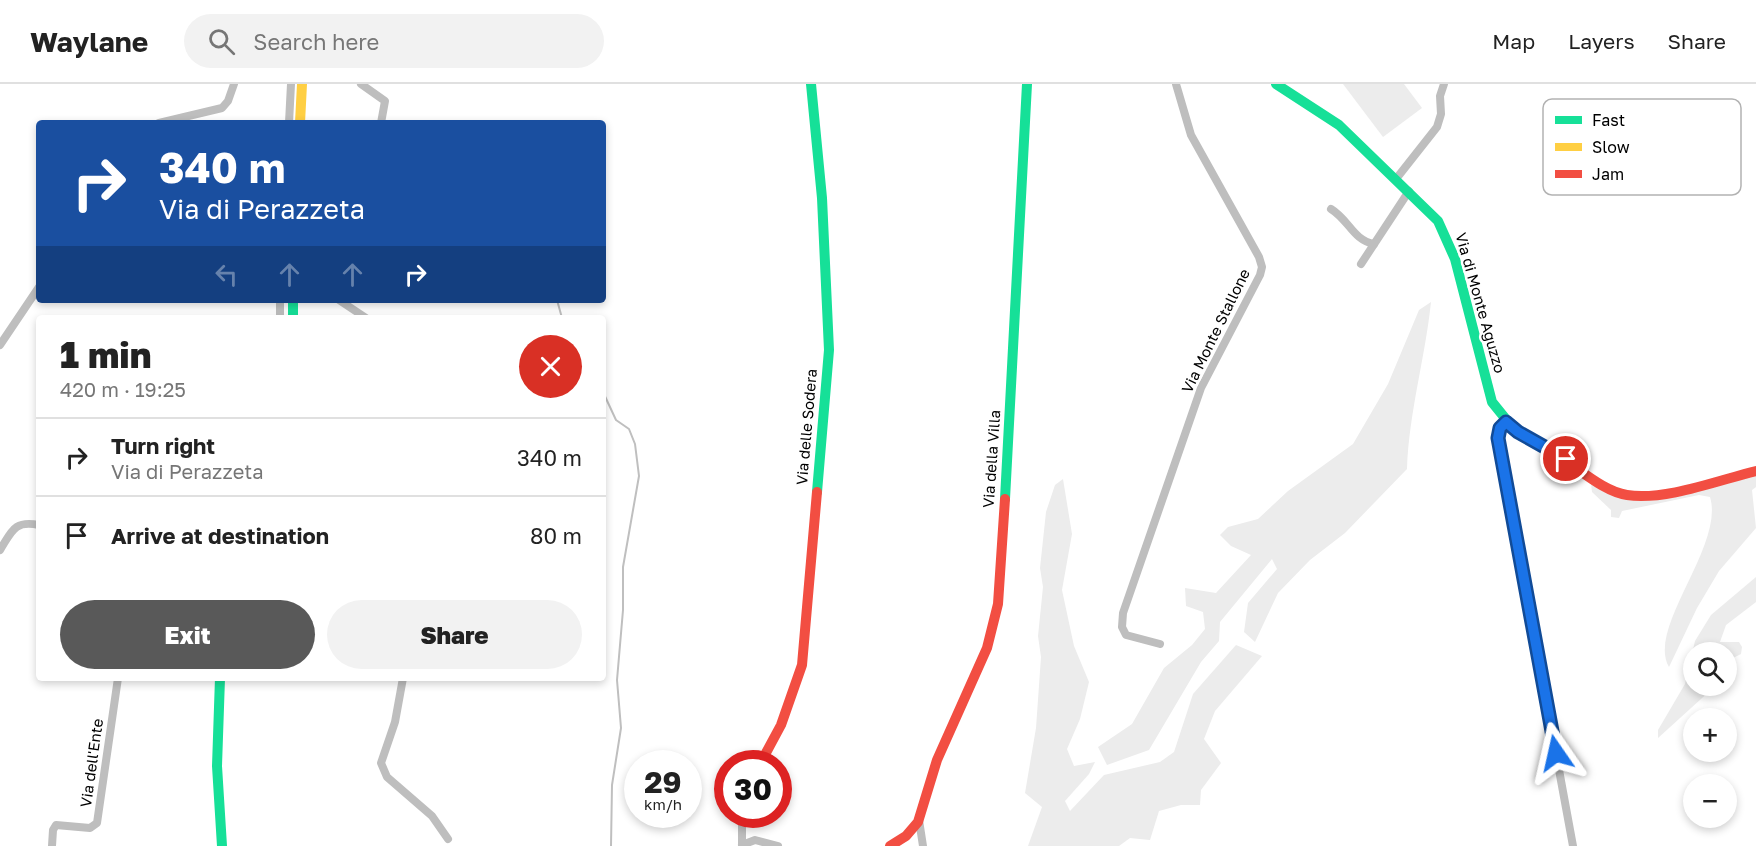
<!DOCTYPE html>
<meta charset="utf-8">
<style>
:root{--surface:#fff;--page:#f2f2f2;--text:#222;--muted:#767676;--line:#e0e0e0;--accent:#595959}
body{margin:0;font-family:"Golos Text",sans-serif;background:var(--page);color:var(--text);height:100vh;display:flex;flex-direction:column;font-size:22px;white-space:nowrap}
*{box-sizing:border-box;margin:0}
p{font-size:20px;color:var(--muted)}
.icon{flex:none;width:33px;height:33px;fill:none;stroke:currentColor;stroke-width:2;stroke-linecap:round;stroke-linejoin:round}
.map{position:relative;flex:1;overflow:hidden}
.panel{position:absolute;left:36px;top:231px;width:570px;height:366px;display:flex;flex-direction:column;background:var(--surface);border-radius:6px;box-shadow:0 3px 9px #0003}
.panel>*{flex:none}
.guide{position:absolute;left:36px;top:36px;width:570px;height:183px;border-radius:6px;box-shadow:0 3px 9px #0003;background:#1a4fa0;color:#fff;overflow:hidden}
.buttons{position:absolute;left:1683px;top:558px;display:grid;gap:12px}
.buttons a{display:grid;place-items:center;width:54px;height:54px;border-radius:50%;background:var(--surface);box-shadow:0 3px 9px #0003;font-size:30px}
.speed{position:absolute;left:624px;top:666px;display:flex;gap:12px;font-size:30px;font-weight:700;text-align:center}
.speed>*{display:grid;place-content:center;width:78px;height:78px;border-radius:50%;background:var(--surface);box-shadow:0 3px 9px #0003;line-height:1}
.speed small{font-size:15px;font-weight:400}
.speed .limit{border:9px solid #d22;background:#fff;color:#111}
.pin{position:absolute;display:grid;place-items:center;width:51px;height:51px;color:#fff;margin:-26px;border:3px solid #fff;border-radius:50%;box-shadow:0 2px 6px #0007}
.me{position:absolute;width:66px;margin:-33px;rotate:349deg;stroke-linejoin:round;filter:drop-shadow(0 0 4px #0008)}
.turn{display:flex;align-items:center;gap:21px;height:126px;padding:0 24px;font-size:27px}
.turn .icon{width:78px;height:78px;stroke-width:2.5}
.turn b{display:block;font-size:42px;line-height:51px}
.lanes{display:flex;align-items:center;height:57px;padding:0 24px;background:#0003;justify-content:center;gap:30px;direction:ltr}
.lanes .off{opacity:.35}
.round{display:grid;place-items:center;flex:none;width:63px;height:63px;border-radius:32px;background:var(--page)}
.summary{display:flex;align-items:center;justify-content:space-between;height:102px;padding:0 24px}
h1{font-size:36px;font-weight:800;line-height:45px}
.action{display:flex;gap:12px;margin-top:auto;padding:12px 24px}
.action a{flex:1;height:69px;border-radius:36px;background:var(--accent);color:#fff;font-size:24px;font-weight:800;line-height:69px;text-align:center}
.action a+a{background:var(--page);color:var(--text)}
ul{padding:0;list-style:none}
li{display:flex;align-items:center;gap:18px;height:78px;padding:0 24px;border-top:2px solid var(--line)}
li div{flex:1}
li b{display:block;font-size:22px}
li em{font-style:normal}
header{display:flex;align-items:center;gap:36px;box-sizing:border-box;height:84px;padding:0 30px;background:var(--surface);border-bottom:2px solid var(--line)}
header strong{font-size:28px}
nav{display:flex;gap:33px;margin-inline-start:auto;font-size:21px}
.search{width:420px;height:54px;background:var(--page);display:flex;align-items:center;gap:15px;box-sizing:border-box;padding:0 21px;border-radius:33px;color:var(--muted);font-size:22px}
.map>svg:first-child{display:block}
</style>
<header>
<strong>Waylane</strong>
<div class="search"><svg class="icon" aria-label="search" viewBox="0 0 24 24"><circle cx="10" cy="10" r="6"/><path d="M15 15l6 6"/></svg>Search here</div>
<nav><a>Map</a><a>Layers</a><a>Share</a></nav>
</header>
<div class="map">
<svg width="1756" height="762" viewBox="0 0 1756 762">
<rect width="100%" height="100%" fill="#fff"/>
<g fill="#ececec">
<polygon points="1343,0 1404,0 1422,24 1383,53"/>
<path d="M1431,218C1425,275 1409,328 1407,385L1345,449L1310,476L1278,509L1255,558L1244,548L1248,519L1277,485L1272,475L1220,538L1219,557L1201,578L1149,666L1107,681L1098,663L1132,640L1164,584L1192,561L1205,545L1203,528L1186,522L1185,504L1216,509L1251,471L1231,462L1220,451L1228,443L1258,435L1288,407L1353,360L1388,300L1419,226Z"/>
<path d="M1756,390V403L1752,406L1756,444L1719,487L1697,524L1669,583C1646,544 1725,462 1710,413L1699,411L1622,427L1619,434L1611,433V426L1592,408L1591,400L1632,414Z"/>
<polygon points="1063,395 1072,450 1062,506 1074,562 1089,598 1080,635 1067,665 1074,682 1095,678 1089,690 1065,717 1070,727 1104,691 1160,678 1174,668 1193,610 1236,561 1262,572 1215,627 1204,655 1221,679 1201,706 1200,721 1181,721 1159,727 1150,756 1130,754 1119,762 1028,762 1042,723 1025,709 1036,644 1041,573 1038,552 1043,503 1040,484 1046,428 1055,401"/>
<polygon points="1756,493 1756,518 1726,541 1720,558 1739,558 1742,563 1741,570 1727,577 1726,568 1694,568 1694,602 1712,602 1712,605 1658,654 1658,646 1685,600 1695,557 1711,531"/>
</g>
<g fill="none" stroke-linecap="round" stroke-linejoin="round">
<g stroke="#bfbfbf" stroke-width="2">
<polyline points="557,216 562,234"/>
<polyline points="603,308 616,336 629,345 635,360 639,392 623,483 623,526 617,596 621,644 612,701 611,762"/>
</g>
<g stroke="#bebebe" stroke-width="8">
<polyline points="361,0 385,17 381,39"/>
<polyline points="159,39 222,24 228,17 234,0"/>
<polyline points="289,39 291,0"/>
<polyline points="1396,95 1437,43 1441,30 1440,12 1444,0"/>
<path d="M1331,125C1349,136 1353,156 1374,160"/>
<polyline points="1361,180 1409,107"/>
<polyline points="280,216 280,234"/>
<polyline points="339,216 366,234"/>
<polyline points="0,261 39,203"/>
<polyline points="1506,338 1500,344 1498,354 1573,762"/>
<path d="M0,466C12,447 14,436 39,441"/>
<polyline points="1160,560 1126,551 1122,543 1123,529 1201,304 1260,191 1262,183 1259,173 1191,51 1176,0"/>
<polyline points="403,594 395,638 381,679 387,693 432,732 448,755"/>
<polyline points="919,736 923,762"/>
<polyline points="742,761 755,756 778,762"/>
<polyline points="52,762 53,746 56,741 90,744 97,739 118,594"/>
<polyline points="742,762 742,730"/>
</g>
<g stroke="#16e098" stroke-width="10">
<polyline points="811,0 822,114 829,266 817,408"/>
<polyline points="1276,0 1339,41 1438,137 1455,175 1492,318 1513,344 1566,377"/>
<polyline points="293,216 293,234"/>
<polyline points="1005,415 1027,0"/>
<polyline points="220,594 217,682 222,762"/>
</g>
<polyline stroke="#ffcf43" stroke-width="10" points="300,39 302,0"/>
<g stroke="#f24e42" stroke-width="10">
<path d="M1566,377C1584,389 1606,408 1627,411C1665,417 1719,396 1756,387"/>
<polyline points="760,680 781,641 802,581 817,408"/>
<polyline points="890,762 906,752 918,738 937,676 987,564 998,520 1005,415"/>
</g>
</g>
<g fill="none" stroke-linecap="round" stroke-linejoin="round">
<defs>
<polyline id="route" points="1556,669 1498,354 1500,344 1506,338 1518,348 1566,375"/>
</defs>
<use href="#route" stroke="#114b97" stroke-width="15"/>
<use href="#route" stroke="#1a73e8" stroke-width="10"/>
</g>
<g text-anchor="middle" stroke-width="5" stroke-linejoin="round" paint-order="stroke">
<g font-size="15" fill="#000" stroke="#fff">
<text transform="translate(1480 219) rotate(74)" y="5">Via di Monte Aguzzo</text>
<text transform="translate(1216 247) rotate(-64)" y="5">Via Monte Stallone</text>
<text transform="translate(807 343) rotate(-85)" y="5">Via delle Sodera</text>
<text transform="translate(992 375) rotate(-86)" y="5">Via della Villa</text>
<text transform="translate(92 679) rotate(-82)" y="5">Via dell'Ente</text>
</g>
</g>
<rect x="1543" y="15" width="198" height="96" rx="9" fill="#fff" stroke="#b2b2b2" stroke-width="1.5"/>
<rect x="1555" y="32" width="27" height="8" fill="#16e098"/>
<rect x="1555" y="59" width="27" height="8" fill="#ffcf43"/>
<rect x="1555" y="86" width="27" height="8" fill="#f24e42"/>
<g font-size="16" fill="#000">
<text x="1592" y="42">Fast</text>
<text x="1592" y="69">Slow</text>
<text x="1592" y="96">Jam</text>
</g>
</svg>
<div class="buttons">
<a><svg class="icon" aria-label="search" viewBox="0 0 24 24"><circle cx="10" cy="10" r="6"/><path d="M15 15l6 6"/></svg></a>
<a>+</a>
<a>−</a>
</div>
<div class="speed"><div>29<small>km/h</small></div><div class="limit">30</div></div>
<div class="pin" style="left:1566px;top:375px;background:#d93025"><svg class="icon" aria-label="arrive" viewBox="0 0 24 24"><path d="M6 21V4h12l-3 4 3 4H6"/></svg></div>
<svg class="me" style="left:1556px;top:669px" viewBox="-20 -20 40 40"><path d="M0-17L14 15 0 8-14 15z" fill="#1a73e8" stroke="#fff" stroke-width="4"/></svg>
<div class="guide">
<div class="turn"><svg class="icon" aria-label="right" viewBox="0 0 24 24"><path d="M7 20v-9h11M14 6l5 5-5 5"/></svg><div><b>340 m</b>Via di Perazzeta</div></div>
<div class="lanes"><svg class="icon off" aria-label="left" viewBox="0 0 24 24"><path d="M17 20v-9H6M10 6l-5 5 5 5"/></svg><svg class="icon off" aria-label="ahead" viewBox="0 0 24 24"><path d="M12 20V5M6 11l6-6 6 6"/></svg><svg class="icon off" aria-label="ahead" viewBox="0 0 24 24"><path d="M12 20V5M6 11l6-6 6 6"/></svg><svg class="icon" aria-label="right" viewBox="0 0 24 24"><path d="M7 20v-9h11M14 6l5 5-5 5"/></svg></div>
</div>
<section class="panel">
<div class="summary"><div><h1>1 min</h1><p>420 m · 19:25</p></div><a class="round" style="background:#d93025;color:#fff"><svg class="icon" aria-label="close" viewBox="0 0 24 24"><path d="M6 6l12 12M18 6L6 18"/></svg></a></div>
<ul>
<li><svg class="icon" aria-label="right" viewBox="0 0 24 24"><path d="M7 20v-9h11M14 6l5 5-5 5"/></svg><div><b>Turn right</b><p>Via di Perazzeta</p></div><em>340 m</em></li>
<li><svg class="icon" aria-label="arrive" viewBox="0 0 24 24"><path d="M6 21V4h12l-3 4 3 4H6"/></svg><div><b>Arrive at destination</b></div><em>80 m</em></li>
</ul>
<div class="action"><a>Exit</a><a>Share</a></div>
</section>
</div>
